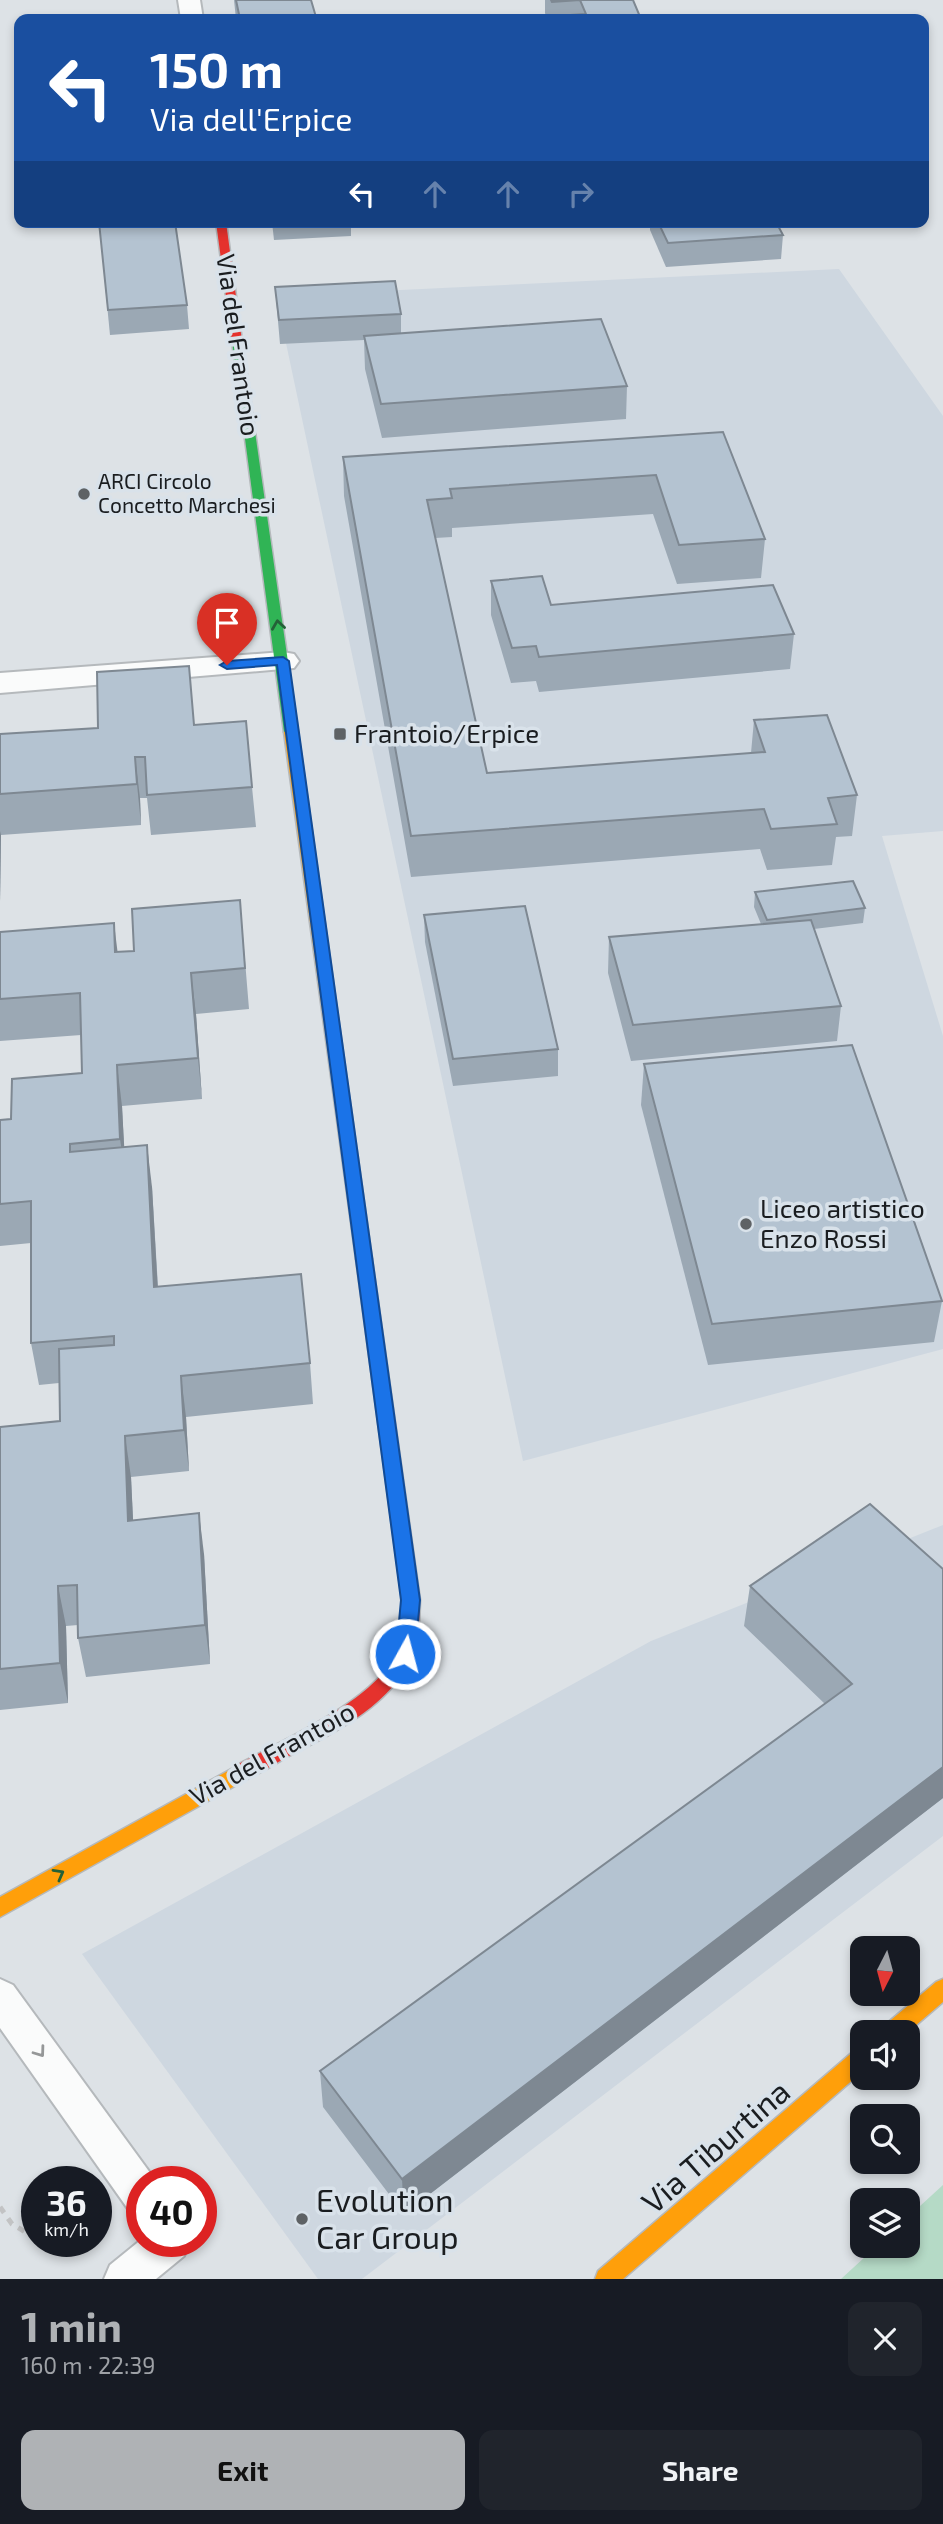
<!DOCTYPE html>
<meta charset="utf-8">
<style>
:root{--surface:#171b24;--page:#20242c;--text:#f1f3f6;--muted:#9ea1a6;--accent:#afb2b5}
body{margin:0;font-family:"Exo 2",sans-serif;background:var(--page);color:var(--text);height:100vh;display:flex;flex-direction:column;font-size:26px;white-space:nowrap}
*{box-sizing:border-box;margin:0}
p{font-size:23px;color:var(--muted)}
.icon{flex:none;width:38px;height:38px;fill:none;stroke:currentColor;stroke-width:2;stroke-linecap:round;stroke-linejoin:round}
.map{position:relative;height:2279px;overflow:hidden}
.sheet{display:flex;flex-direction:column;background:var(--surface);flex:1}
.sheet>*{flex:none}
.banner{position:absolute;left:14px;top:14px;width:915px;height:214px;border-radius:14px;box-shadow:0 4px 10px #0003;background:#1a4fa0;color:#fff;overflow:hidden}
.needle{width:46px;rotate:186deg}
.controls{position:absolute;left:850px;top:1936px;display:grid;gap:14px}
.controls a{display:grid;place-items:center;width:70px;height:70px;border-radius:14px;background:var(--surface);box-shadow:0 4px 10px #0003;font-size:35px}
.speed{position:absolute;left:21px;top:2166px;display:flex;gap:14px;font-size:35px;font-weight:700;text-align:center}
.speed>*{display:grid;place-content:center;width:91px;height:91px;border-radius:50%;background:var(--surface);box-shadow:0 4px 10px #0003;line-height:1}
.speed small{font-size:18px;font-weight:400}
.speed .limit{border:10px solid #d22;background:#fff;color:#111}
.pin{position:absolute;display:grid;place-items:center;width:60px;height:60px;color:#fff;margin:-72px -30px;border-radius:50% 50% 50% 0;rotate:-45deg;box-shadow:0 0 7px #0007}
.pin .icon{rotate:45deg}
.me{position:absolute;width:77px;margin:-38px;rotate:7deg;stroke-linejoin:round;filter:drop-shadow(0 0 5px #0008)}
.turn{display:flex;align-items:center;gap:24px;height:147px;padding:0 21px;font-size:32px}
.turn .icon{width:91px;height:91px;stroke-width:2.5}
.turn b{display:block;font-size:49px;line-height:60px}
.lanes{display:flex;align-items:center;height:66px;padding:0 21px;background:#0003;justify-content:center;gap:35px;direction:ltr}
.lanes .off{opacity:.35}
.round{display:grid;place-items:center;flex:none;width:74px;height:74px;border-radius:14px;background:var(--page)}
.headline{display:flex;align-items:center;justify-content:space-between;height:119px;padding:0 21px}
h1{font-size:42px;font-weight:700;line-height:52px;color:var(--accent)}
.button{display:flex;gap:14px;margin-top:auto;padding:14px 21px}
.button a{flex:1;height:80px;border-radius:14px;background:var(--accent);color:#111;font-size:28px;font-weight:700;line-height:80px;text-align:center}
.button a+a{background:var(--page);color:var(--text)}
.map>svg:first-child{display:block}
</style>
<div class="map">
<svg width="943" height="2279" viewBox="0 0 943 2279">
<rect width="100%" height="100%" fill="#dde2e6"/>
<g fill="#ced7e0">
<polygon points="839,269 943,416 943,831 882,836 943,1036 943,1349 523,1461 276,296"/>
<polygon points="943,1525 943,1836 362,2279 318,2279 82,1954 651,1641"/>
</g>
<polygon fill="#b5dac6" points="943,2185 943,2279 841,2279 878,2245 908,2245 908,2217"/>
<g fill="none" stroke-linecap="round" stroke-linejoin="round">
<defs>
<g id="lane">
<polygon points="0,1979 13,1985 156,2181 142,2182 142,2215 128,2209 0,2028"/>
<polygon points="142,2239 142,2242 190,2242 184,2256 156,2279 104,2279 110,2265"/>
</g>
<g id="street">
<polygon points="178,0 200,0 203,19 181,19"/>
<polygon points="283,652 294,654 299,661 294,668 0,693 0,673"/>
</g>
<polygon id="fast" points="237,338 242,341 298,732 291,736 284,732 232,341"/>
<g id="slow">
<polygon points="291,728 298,732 372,1259 370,1263 358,1263 356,1259 284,732"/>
<polygon points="244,1762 251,1765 254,1771 251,1777 0,1917 0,1897"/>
<polygon points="943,1979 943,2002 908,2032 882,2032 885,2025 936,1982"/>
<polygon points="863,2047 863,2071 623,2279 595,2279 598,2271 855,2050"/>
</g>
<g id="jam">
<polygon points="216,222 226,222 242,341 237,344 232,341"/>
<path d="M364,1253L370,1255L372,1259L420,1600C419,1621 420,1644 409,1663C385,1709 331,1734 287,1757C273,1765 259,1774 244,1780L237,1777L234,1771L237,1765C281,1741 375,1701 395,1654C402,1637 401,1617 402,1600L356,1259L358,1255Z"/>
</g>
</defs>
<use href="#lane" stroke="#b5b9bc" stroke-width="4"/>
<use href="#street" stroke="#b5b9bc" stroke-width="4"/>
<use href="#fast" stroke="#b5b9bc" stroke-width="3"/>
<use href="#slow" stroke="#b5b9bc" stroke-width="3"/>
<use href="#jam" stroke="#b5b9bc" stroke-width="3"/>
<polyline stroke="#c2c3c4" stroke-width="5" stroke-dasharray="7 7" stroke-linecap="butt" points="0,2207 12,2224 37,2239"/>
<use href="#lane" fill="#fafbfb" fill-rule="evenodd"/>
<use href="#street" fill="#fafbfb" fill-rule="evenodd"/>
<use href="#fast" fill="#30b455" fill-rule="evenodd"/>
<use href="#slow" fill="#ff9f0a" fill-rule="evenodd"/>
<use href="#jam" fill="#e5322d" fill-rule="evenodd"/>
</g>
<g fill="#9ba8b4">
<polygon points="234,0 311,0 316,19 236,19"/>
<polygon points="545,0 633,0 641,19 547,19 545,13"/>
<polygon points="99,222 187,305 189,329 110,335"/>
<polygon points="272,222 351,222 351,236 274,240"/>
<polygon points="650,222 783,235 781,259 666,267 650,230"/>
<polygon points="275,287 401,314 401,333 627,386 626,419 382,438 365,369 364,340 280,344"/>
<polygon points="723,432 765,539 761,578 677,584 653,514 452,528 452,537 435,538 487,773 751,753 754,720 857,795 852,836 836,837 832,865 767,870 760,849 411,877 344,496 343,457"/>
<polygon points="491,581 551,605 794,634 790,669 539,692 536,681 511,683 491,615"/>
<polygon points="194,725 252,787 256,827 151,835 147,798 140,798 141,825 1,835 0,902 0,734"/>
<polygon points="755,892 865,908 863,923 814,929 841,1006 837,1041 631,1061 608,973 609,937 761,924 754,907"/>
<polygon points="240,900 249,1009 196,1014 202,1099 122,1106 124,1147 152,1187 158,1287 310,1363 313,1404 186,1417 189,1471 131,1477 133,1520 204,1554 210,1664 86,1677 78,1638 78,1625 66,1626 68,1703 0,1710 0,1427 60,1421 59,1383 39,1385 31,1343 31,1243 0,1246 0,1120 11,1119 82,1073 81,1035 0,1041 0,932 117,952 134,951"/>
<polygon points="424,915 558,1049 558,1076 453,1086 425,942"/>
<polygon points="644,1064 942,1301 934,1342 708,1365 641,1105"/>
<polygon points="870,1504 943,1798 404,2214 323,2107 320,2071 825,1704 744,1626 750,1586"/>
</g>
<g fill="#7e8892">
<polygon points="135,757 140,798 141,825 137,784"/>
<polygon points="0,831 1,835 0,902"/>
<polygon points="114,923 119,964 115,952"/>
<polygon points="191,973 196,1014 202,1099 198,1058"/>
<polygon points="117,1065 122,1106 126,1180 120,1139"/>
<polygon points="147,1145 152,1187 160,1328 154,1287"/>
<polygon points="181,1376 186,1417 189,1471 184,1430"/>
<polygon points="125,1436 131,1477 135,1561 128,1521"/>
<polygon points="199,1513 204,1554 210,1664 205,1625"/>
<polygon points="58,1586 66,1626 68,1703 60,1663"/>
<polygon points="943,1767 943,1798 404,2214 402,2179"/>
</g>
<g fill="#b4c3d1" stroke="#7e8892" stroke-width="2">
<polygon points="236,0 311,0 316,17 298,18 299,19 240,19"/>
<polygon points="551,0 633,0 641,19 557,19 556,16 586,14 580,0 552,2"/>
<polygon points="99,222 175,222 187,305 108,310"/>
<polygon points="658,222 776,222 783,235 668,243"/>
<polygon points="395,281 401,314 279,320 275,287"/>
<polygon points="601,319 627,386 381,404 364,336"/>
<polygon points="723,432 765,539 679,545 656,475 450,489 452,498 427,500 487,773 765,752 754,720 827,715 857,795 828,798 837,824 771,829 764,809 411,836 343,457"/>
<polygon points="542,576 551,605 773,585 794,634 539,657 536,646 512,648 491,581"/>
<polygon points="189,666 194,725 246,721 252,787 147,795 145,757 135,757 137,784 0,794 0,734 98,728 97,672"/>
<polygon points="853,881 865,908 767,920 755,892"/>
<polygon points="240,900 245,968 191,973 198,1058 117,1065 120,1139 70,1144 70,1152 147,1145 154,1287 301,1274 310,1363 181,1376 184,1430 125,1436 128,1521 199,1513 205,1625 78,1638 77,1585 58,1586 60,1663 0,1669 0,1427 60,1421 59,1349 114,1345 114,1336 31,1343 31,1201 0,1204 0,1120 11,1119 12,1079 82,1073 80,993 0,999 0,932 114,923 115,952 134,951 132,909"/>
<polygon points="525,906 558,1049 453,1059 424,915"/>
<polygon points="811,920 841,1006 633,1025 609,937"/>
<polygon points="852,1045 942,1301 712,1324 644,1064"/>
<polygon points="870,1504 943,1569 943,1767 402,2179 320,2071 852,1684 750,1586"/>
</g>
<defs><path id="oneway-chevron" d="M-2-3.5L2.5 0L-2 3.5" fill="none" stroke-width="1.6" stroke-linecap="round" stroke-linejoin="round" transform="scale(1.75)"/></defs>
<g stroke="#246138">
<use href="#oneway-chevron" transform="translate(278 625) rotate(-98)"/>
<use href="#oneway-chevron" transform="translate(59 1874) rotate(-29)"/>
</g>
<use stroke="#959798" href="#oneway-chevron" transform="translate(40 2052) rotate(54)"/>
<polygon fill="#1a73e8" stroke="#114b97" stroke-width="2" points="283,657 289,661 420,1600 415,1654 412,1659 405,1662 399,1659 396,1654 401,1600 277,665 227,669 220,665 227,661"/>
<g fill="#5e6265" stroke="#d9e2ea" stroke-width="2.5">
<circle cx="84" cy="494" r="7"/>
<rect x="333" y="727" width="14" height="14" rx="3.5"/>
<circle cx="746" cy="1224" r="7"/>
<circle cx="302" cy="2219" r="7"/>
</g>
<g text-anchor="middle" stroke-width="7" stroke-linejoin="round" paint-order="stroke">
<g font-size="21" fill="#1a1d20" stroke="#d9e2ea" text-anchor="start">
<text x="98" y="489">ARCI Circolo<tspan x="98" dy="24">Concetto Marchesi</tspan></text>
</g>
<g font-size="26" fill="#1a1d20" stroke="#d9e2ea">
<text transform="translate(238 345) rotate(82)" y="9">Via del Frantoio</text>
<text transform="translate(272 1754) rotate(-29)" y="9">Via del Frantoio</text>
</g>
<g font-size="26" fill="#1a1d20" stroke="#d9e2ea" text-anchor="start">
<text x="354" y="743">Frantoio/Erpice</text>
<text x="760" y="1218">Liceo artistico<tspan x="760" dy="30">Enzo Rossi</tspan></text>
</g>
<g font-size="32" fill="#1a1d20" stroke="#d9e2ea">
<text transform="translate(716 2147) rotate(-41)" y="11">Via Tiburtina</text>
</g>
<g font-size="32" fill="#1a1d20" stroke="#d9e2ea" text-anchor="start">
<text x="316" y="2212">Evolution<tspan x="316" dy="37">Car Group</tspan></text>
</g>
</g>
</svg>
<div class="controls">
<a><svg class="needle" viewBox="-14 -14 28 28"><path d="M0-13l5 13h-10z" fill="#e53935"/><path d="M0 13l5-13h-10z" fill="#9ea1a6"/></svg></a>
<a><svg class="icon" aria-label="sound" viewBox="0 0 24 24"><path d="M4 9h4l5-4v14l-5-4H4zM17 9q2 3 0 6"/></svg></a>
<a><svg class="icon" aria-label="search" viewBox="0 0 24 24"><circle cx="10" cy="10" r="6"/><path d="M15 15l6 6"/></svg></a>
<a><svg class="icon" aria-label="layers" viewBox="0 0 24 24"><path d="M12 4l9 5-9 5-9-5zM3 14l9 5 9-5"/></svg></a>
</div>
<div class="speed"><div>36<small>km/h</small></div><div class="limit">40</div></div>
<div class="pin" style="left:227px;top:665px;background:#d93025"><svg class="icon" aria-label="arrive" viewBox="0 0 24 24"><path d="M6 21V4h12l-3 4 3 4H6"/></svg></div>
<svg class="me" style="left:405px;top:1654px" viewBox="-20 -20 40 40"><circle r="17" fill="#1a73e8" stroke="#fff" stroke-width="3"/><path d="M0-11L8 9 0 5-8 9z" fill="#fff"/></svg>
<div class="banner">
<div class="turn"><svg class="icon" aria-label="left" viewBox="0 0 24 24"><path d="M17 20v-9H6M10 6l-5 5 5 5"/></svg><div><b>150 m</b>Via dell'Erpice</div></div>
<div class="lanes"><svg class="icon" aria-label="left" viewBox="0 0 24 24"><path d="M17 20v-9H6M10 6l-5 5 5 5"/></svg><svg class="icon off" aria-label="ahead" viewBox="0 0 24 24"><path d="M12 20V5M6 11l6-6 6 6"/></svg><svg class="icon off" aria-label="ahead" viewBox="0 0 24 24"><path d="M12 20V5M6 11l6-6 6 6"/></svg><svg class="icon off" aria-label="right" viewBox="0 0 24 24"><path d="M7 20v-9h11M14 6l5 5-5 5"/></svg></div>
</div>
</div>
<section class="sheet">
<div class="headline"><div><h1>1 min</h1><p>160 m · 22:39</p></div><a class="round"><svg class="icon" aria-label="close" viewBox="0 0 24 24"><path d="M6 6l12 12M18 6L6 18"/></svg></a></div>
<div class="button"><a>Exit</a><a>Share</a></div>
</section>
